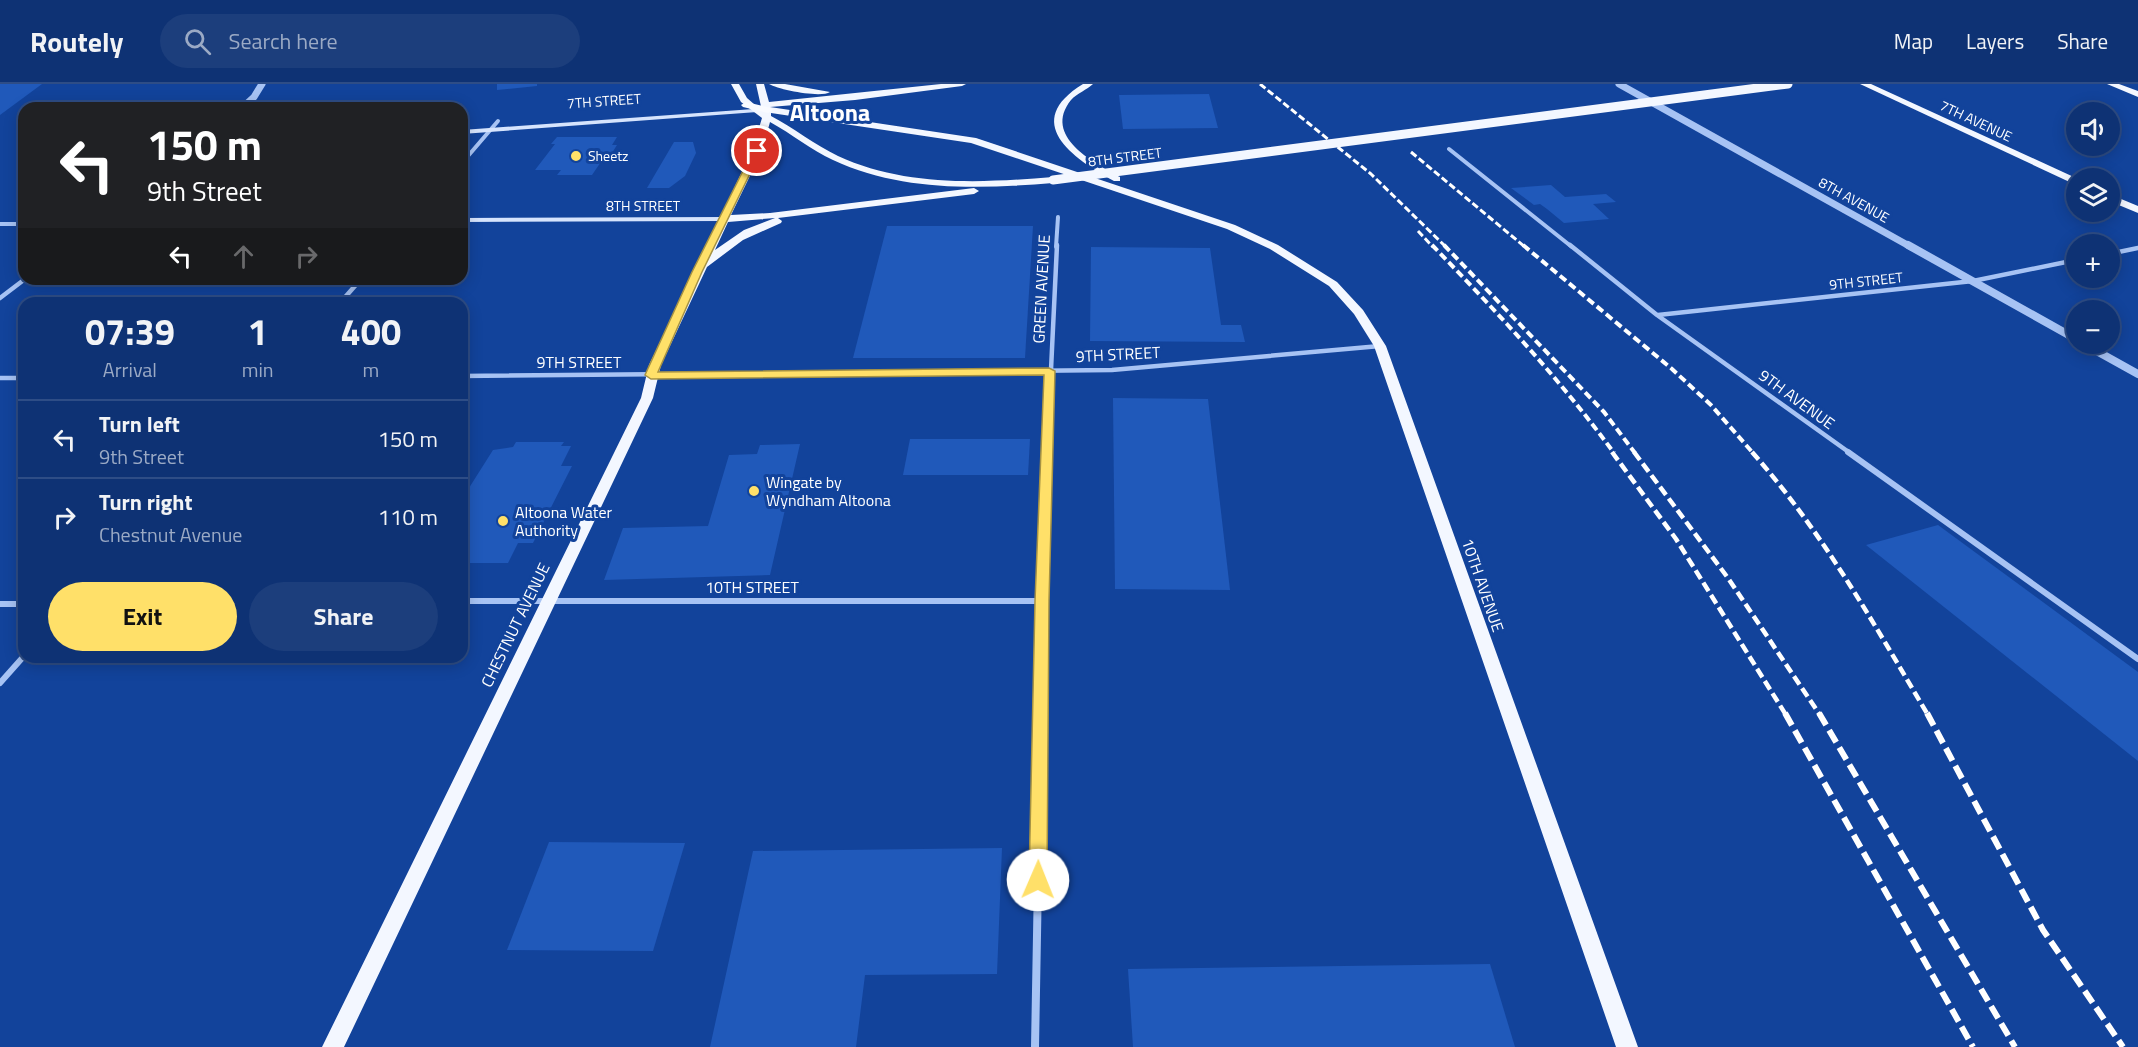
<!DOCTYPE html>
<meta charset="utf-8">
<style>
:root{--surface:#0e3274;--page:#1c3e7c;--text:#f1f3f6;--muted:#9baac5;--line:#2e4d86;--accent:#ffe069}
body{margin:0;font-family:"Titillium Web",sans-serif;background:var(--page);color:var(--text);height:100vh;display:flex;flex-direction:column;font-size:22px;white-space:nowrap}
*{box-sizing:border-box;margin:0}
p{font-size:20px;color:var(--muted)}
.icon{flex:none;width:33px;height:33px;fill:none;stroke:currentColor;stroke-width:2;stroke-linecap:round;stroke-linejoin:round}
.map{position:relative;flex:1;overflow:hidden}
.details{position:absolute;left:18px;top:213px;width:450px;height:366px;display:flex;flex-direction:column;background:var(--surface);border-radius:18px;box-shadow:0 3px 15px #0003,0 0 0 2px var(--line)}
.details>*{flex:none}
.banner{position:absolute;left:18px;top:18px;width:450px;height:183px;border-radius:18px;box-shadow:0 3px 15px #0003,0 0 0 2px var(--line);background:#202124;color:#fff;overflow:hidden}
.controls{position:absolute;left:2066px;top:18px;display:grid;gap:12px}
.controls a{display:grid;place-items:center;width:54px;height:54px;border-radius:50%;background:var(--surface);box-shadow:0 3px 15px #0003,0 0 0 2px var(--line);font-size:30px}
.pin{position:absolute;display:grid;place-items:center;width:51px;height:51px;color:#fff;margin:-26px;border:3px solid #fff;border-radius:50%;box-shadow:0 2px 6px #0007}
.me{position:absolute;width:66px;margin:-33px;rotate:1deg;stroke-linejoin:round;filter:drop-shadow(0 0 4px #0008)}
.turn{display:flex;align-items:center;gap:21px;height:126px;padding:0 30px;font-size:27px}
.turn .icon{width:78px;height:78px;stroke-width:2.5}
.turn b{display:block;font-size:42px;line-height:51px}
.lanes{display:flex;align-items:center;height:57px;padding:0 30px;background:#0003;justify-content:center;gap:30px;direction:ltr}
.lanes .off{opacity:.35}
.eta{display:flex;justify-content:space-evenly;align-items:center;height:102px;text-align:center}
.eta b{font-size:36px;font-weight:700;line-height:42px}
.cta{display:flex;gap:12px;margin-top:auto;padding:12px 30px}
.cta a{flex:1;height:69px;border-radius:36px;background:var(--accent);color:#111;font-size:24px;font-weight:700;line-height:69px;text-align:center}
.cta a+a{background:var(--page);color:var(--text)}
ul{padding:0;list-style:none}
li{display:flex;align-items:center;gap:18px;height:78px;padding:0 30px;border-top:2px solid var(--line)}
li div{flex:1}
li b{display:block;font-size:22px}
li em{font-style:normal}
header{display:flex;align-items:center;gap:36px;box-sizing:border-box;height:84px;padding:0 30px;background:var(--surface);border-bottom:2px solid var(--line)}
header strong{font-size:28px}
nav{display:flex;gap:33px;margin-inline-start:auto;font-size:21px}
.search{width:420px;height:54px;background:var(--page);display:flex;align-items:center;gap:15px;box-sizing:border-box;padding:0 21px;border-radius:33px;color:var(--muted);font-size:22px}
.map>svg:first-child{display:block}
</style>
<header>
<strong>Routely</strong>
<div class="search"><svg class="icon" aria-label="search" viewBox="0 0 24 24"><circle cx="10" cy="10" r="6"/><path d="M15 15l6 6"/></svg>Search here</div>
<nav><a>Map</a><a>Layers</a><a>Share</a></nav>
</header>
<div class="map">
<svg width="2138" height="963" viewBox="0 0 2138 963">
<rect width="100%" height="100%" fill="#12439b"/>
<g fill="#2059ba">
<polygon points="0,0 42,0 0,31"/>
<polygon points="497,0 537,0 537,2 497,6"/>
<polygon points="1209,10 1218,44 1123,45 1119,11"/>
<polygon points="557,53 617,53 612,61 617,61 610,72 605,72 592,91 557,91 561,86 535,86 555,60 551,60"/>
<polygon points="674,58 693,58 696,69 685,92 669,104 647,104"/>
<polygon points="1551,101 1565,113 1606,110 1616,118 1593,120 1609,135 1564,139 1547,125 1540,120 1534,121 1511,104"/>
<polygon points="887,142 1033,142 1025,274 853,274"/>
<polygon points="1091,163 1210,164 1221,241 1241,241 1245,258 1090,257"/>
<polygon points="1113,314 1208,315 1230,506 1115,505"/>
<polygon points="910,355 1030,355 1028,391 903,391"/>
<polygon points="516,358 564,358 561,362 571,362 561,382 572,382 533,459 518,459 508,479 462,479 462,415 493,366 513,363"/>
<polygon points="800,360 770,491 604,496 623,444 708,442 729,371 757,370 760,361"/>
<polygon points="1938,441 2138,588 2138,677 1866,461"/>
<polygon points="549,758 685,759 653,867 507,866"/>
<polygon points="1002,764 997,890 865,891 856,963 710,963 753,767"/>
<polygon points="1490,880 1515,963 1133,963 1128,885"/>
</g>
<g fill="none" stroke-linecap="round" stroke-linejoin="round">
<g stroke="#a7c3f4" stroke-width="4">
<polyline points="1449,65 1572,163"/>
<polyline points="462,79 498,37"/>
<polyline points="0,140 24,140"/>
<polyline points="1056,163 1058,133"/>
</g>
<g stroke="#a7c3f4" stroke-width="4.5">
<polyline points="1570,161 1657,231 1850,369"/>
<polyline points="2109,170 2138,164"/>
<polyline points="0,214 25,195"/>
<polyline points="340,219 361,195"/>
<polyline points="1658,231 1973,197 2076,176"/>
<polyline points="462,292 1112,286 1380,262"/>
<polyline points="0,294 24,294"/>
<polyline points="1047,369 1057,161"/>
</g>
<g stroke="#a7c3f4" stroke-width="6">
<polyline points="1848,368 2138,575"/>
<polyline points="462,517 1042,517"/>
<polyline points="0,520 24,520"/>
<polyline points="0,599 24,572"/>
<polyline points="1041,631 1047,368"/>
</g>
<polyline stroke="#a7c3f4" stroke-width="8" points="1035,963 1041,629"/>
<g stroke="#a7c3f4" stroke-width="7">
<polyline points="1619,0 1911,163"/>
<polyline points="242,24 254,13 262,0"/>
</g>
<g stroke="#a7c3f4" stroke-width="8">
<polyline points="1908,161 2076,255"/>
<polyline points="2084,260 2138,290"/>
</g>
<g fill="#d6e4fd" fill-rule="evenodd">
<polygon points="768,24 770,25 770,27 462,50 462,46"/>
<polygon points="726,133 727,135 723,137 462,138 462,134"/>
</g>
<g fill="#f3f7ff" fill-rule="evenodd">
<path d="M731,0H739L747,14L762,27L756,0H764L769,18L941,0H966L962,2L855,16L770,23L976,54L1235,141L1278,161L1337,198L1363,226L1386,262L1638,963H1616L1374,262L1354,230L1329,202L1270,165L1227,145L971,59L771,29V32C794,44 815,61 838,72C905,103 982,99 1053,93L1058,96L1053,99C979,105 902,108 833,76C811,66 792,50 770,38L762,67L731,131L770,129L974,104L979,107L974,110L778,134L782,137L781,139L743,156L707,183L661,281L653,314L344,963H322L641,314L649,281L752,67L762,34L741,18ZM775,134L744,146L715,166L728,138Z"/>
<path d="M769,0H785L830,8C821,14 779,6 769,0Z"/>
<path d="M1083,0H1093C1087,6 1077,9 1071,16C1042,52 1094,79 1120,93V97H1114C1072,74 1021,38 1083,0Z"/>
<polygon points="1860,0 1871,0 2076,94 2076,101"/>
<polygon points="2107,0 2119,0 2138,7 2138,13"/>
<polygon points="2109,110 2138,122 2138,129 2109,117"/>
</g>
<polygon fill="#f9fbff" fill-rule="evenodd" points="746,18 771,24 773,26 768,29 743,23 741,21"/>
<g stroke="#fff" stroke-width="3" stroke-dasharray="7 3" stroke-linecap="butt">
<polyline points="1260,0 1371,90 1446,163"/>
<polyline points="1411,68 1525,163"/>
<polyline points="1418,147 1433,163"/>
</g>
<g stroke="#fff" stroke-width="4" stroke-dasharray="8 4" stroke-linecap="butt">
<path d="M1432,161C1496,227 1560,295 1614,369"/>
<polyline points="1444,161 1604,328 1635,369"/>
<polyline points="1523,161 1672,285 1711,321 1753,369"/>
</g>
<g stroke="#fff" stroke-width="4.5" stroke-dasharray="10 4.5" stroke-linecap="butt">
<polyline points="1612,368 1676,455 1786,631"/>
<polyline points="1634,368 1728,494 1820,631"/>
<path d="M1752,368C1822,447 1874,540 1928,631"/>
</g>
<g stroke="#fff" stroke-width="6" stroke-dasharray="14 6" stroke-linecap="butt">
<polyline points="1785,629 1973,963"/>
<polyline points="1819,629 2015,963"/>
<polyline points="1927,629 2043,846 2123,963"/>
</g>
<polyline stroke="#f3f7ff" stroke-width="9" points="1053,96 1788,0"/>
</g>
<polygon fill="#ffe069" stroke="#a69244" stroke-width="1.5" points="757,65 761,67 702,188 658,288 1049,284 1055,287 1049,517 1047,796 1044,801 1038,803 1032,801 1029,796 1035,517 1044,291 651,295 645,291 692,188 753,67"/>
<g fill="#ffe069" stroke="#12439b" stroke-width="2">
<circle cx="576" cy="72" r="6"/>
<circle cx="754" cy="407" r="6"/>
<circle cx="503" cy="437" r="6"/>
</g>
<g text-anchor="middle" stroke-width="6" stroke-linejoin="round" paint-order="stroke">
<g font-size="14" fill="#fff" stroke="#12439b">
<text transform="translate(604 17) rotate(-4)" y="5">7TH STREET</text>
<text transform="translate(1976 37) rotate(25)" y="5">7TH AVENUE</text>
<text transform="translate(1125 73) rotate(-7)" y="5">8TH STREET</text>
<text transform="translate(1854 116) rotate(29)" y="5">8TH AVENUE</text>
<text x="643" y="127">8TH STREET</text>
<text transform="translate(1866 197) rotate(-6)" y="5">9TH STREET</text>
</g>
<g font-size="14" fill="#fff" stroke="#12439b" text-anchor="start">
<text x="588" y="77">Sheetz</text>
</g>
<g font-size="16" fill="#fff" stroke="#12439b">
<text transform="translate(1041 205) rotate(-87)" y="6">GREEN AVENUE</text>
<text transform="translate(1118 270) rotate(-3)" y="6">9TH STREET</text>
<text x="579" y="284">9TH STREET</text>
<text transform="translate(1797 315) rotate(36)" y="6">9TH AVENUE</text>
<text transform="translate(1483 501) rotate(71)" y="6">10TH AVENUE</text>
<text x="752" y="509">10TH STREET</text>
<text transform="translate(515 541) rotate(-64)" y="6">CHESTNUT AVENUE</text>
</g>
<g font-size="16" fill="#fff" stroke="#12439b" text-anchor="start">
<text x="766" y="404">Wingate by<tspan x="766" dy="18">Wyndham Altoona</tspan></text>
<text x="515" y="434">Altoona Water<tspan x="515" dy="18">Authority</tspan></text>
</g>
<g font-size="24" font-weight="bold" fill="#fff" stroke="#12439b">
<text x="830" y="37">Altoona</text>
</g>
</g>
</svg>
<div class="controls">
<a><svg class="icon" aria-label="sound" viewBox="0 0 24 24"><path d="M4 9h4l5-4v14l-5-4H4zM17 9q2 3 0 6"/></svg></a>
<a><svg class="icon" aria-label="layers" viewBox="0 0 24 24"><path d="M12 4l9 5-9 5-9-5zM3 14l9 5 9-5"/></svg></a>
<a>+</a>
<a>−</a>
</div>
<div class="pin" style="left:757px;top:67px;background:#d93025"><svg class="icon" aria-label="arrive" viewBox="0 0 24 24"><path d="M6 21V4h12l-3 4 3 4H6"/></svg></div>
<svg class="me" style="left:1038px;top:796px" viewBox="-20 -20 40 40"><circle r="19" fill="#fff"/><path d="M0-13L10 11 0 6-10 11z" fill="#ffe069"/></svg>
<div class="banner">
<div class="turn"><svg class="icon" aria-label="left" viewBox="0 0 24 24"><path d="M17 20v-9H6M10 6l-5 5 5 5"/></svg><div><b>150 m</b>9th Street</div></div>
<div class="lanes"><svg class="icon" aria-label="left" viewBox="0 0 24 24"><path d="M17 20v-9H6M10 6l-5 5 5 5"/></svg><svg class="icon off" aria-label="ahead" viewBox="0 0 24 24"><path d="M12 20V5M6 11l6-6 6 6"/></svg><svg class="icon off" aria-label="right" viewBox="0 0 24 24"><path d="M7 20v-9h11M14 6l5 5-5 5"/></svg></div>
</div>
<section class="details">
<div class="eta">
<div><b>07:39</b><p>Arrival</p></div>
<div><b>1</b><p>min</p></div>
<div><b>400</b><p>m</p></div>
</div>
<ul>
<li><svg class="icon" aria-label="left" viewBox="0 0 24 24"><path d="M17 20v-9H6M10 6l-5 5 5 5"/></svg><div><b>Turn left</b><p>9th Street</p></div><em>150 m</em></li>
<li><svg class="icon" aria-label="right" viewBox="0 0 24 24"><path d="M7 20v-9h11M14 6l5 5-5 5"/></svg><div><b>Turn right</b><p>Chestnut Avenue</p></div><em>110 m</em></li>
</ul>
<div class="cta"><a>Exit</a><a>Share</a></div>
</section>
</div>
